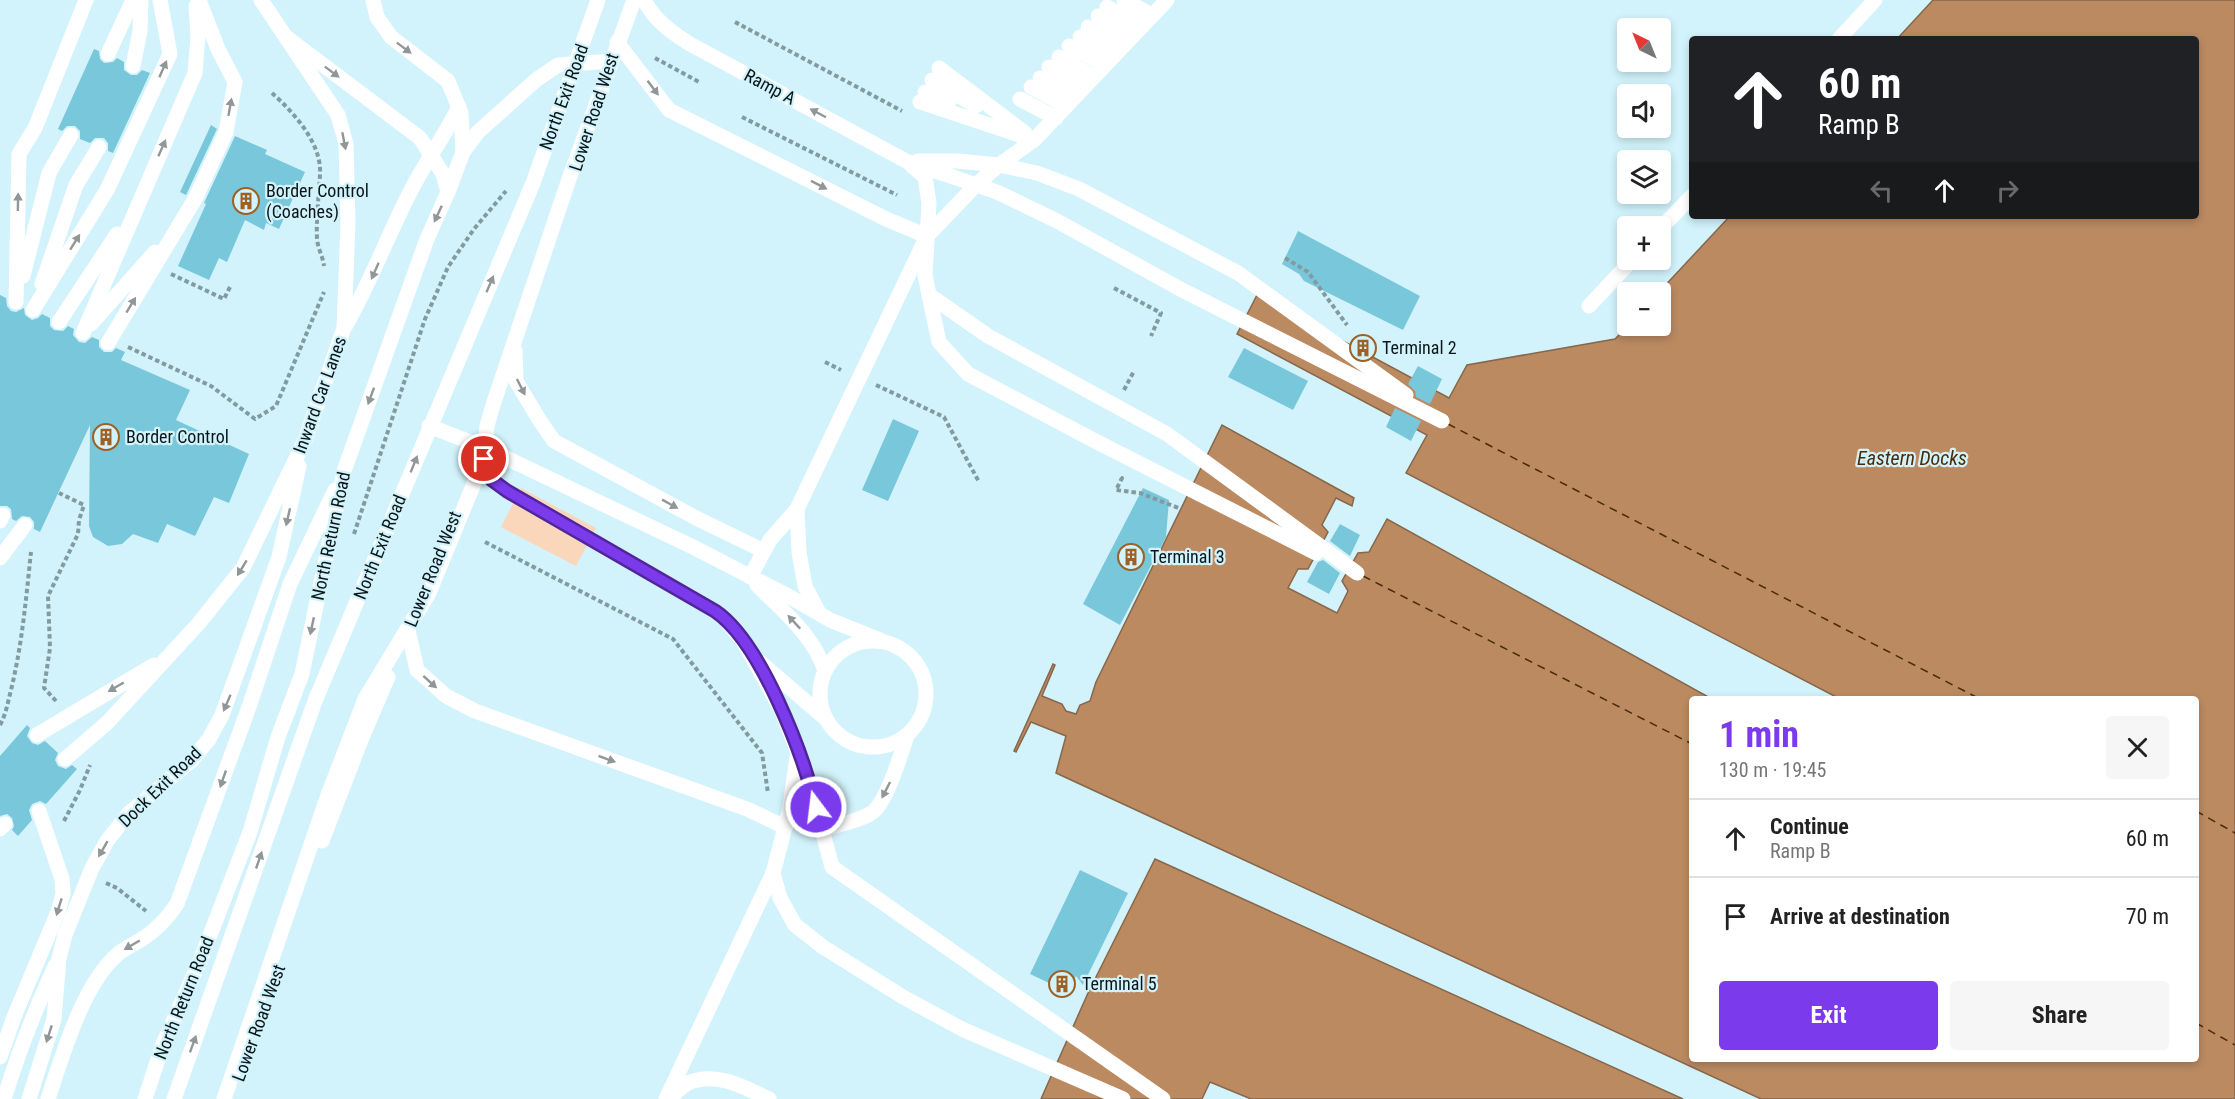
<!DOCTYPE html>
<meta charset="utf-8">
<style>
:root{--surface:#fff;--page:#f6f6f6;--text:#222;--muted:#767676;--line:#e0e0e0;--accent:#7c3aed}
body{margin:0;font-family:"Roboto Condensed",sans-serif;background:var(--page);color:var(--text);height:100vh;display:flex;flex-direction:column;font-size:22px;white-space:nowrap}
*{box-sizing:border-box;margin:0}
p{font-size:20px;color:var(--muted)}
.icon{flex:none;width:33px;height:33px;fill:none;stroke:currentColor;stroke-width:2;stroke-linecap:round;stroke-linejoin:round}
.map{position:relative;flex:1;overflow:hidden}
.details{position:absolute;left:1689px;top:696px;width:510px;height:366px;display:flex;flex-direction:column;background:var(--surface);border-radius:6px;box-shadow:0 3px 9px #0003}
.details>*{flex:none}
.guide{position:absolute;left:1689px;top:36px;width:510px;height:183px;border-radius:6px;box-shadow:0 3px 9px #0003;background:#202124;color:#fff;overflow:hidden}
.needle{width:39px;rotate:317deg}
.buttons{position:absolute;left:1617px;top:18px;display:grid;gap:12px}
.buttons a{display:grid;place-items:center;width:54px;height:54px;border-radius:6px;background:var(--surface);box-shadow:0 3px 9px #0003;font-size:30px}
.pin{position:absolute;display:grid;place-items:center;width:51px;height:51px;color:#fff;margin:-26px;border:3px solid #fff;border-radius:50%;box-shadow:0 2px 6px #0007}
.me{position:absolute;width:66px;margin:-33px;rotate:345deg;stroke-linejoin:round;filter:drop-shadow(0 0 4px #0008)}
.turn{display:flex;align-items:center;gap:21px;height:126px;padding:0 30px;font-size:27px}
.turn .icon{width:78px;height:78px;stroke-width:2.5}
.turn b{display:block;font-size:42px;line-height:51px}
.lanes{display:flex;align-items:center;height:57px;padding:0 30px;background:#0003;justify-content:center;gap:30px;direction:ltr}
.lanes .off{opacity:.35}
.round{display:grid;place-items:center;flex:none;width:63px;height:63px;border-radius:6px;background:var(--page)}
.overview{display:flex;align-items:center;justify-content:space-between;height:102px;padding:0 30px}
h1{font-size:36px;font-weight:700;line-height:45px;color:var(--accent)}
.primary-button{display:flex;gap:12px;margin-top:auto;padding:12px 30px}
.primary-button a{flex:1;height:69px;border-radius:6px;background:var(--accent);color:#fff;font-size:24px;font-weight:700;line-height:69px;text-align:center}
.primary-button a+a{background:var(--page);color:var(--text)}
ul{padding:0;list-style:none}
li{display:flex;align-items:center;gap:18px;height:78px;padding:0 30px;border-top:2px solid var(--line)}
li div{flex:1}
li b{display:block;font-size:22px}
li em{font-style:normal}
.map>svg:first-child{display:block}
</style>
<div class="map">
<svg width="2235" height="1099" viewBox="0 0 2235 1099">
<rect width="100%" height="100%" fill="#d2f3fb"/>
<polygon fill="#fad6ba" points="521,488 596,528 576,566 501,527"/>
<g fill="#bb8a61" stroke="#86674b" stroke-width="1.5">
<polygon points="1933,0 2235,0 2235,1099 1761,1099 1056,773 1066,736 1031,722 1016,752 1014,751 1053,664 1055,665 1042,696 1062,704 1066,711 1076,714 1080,705 1090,701 1096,682 1222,425 1354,498 1352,506 1336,498 1322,525 1328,532 1308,569 1298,569 1288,588 1337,613 1348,591 1342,581 1358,553 1369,552 1387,519 1712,699 1692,699 1692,1059 2196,1059 2196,699 1840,699 1406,473 1427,435 1237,334 1257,295 1449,398 1467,365 1615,339 1628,326 1660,326 1660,292 1659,292 1730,216 2196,216 2196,39 1897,39"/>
<polygon points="1155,859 1683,1099 1251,1099 1210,1082 1202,1099 1041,1099 1088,993"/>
</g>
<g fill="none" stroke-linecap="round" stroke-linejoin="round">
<g stroke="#4b2a08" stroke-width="1.5" stroke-dasharray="8 6" stroke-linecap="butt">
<polyline points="1448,424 1980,699"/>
<polyline points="1363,576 1692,744"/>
<polyline points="2196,811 2235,833"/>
<polyline points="2196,1023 2235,1045"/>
</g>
</g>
<g fill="#79c7da">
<polygon points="94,49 99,51 100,59 104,63 113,62 117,58 124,62 124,70 131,75 137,75 142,70 150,73 113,153 108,151 108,143 104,138 95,138 90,143 80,139 80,131 75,126 67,126 62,131 58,129"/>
<polygon points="211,125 217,129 186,195 180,192"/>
<polygon points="235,136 267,150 265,154 305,172 279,229 266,223 264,230 245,220 227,262 219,258 209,280 178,266 206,204 204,203"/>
<polygon points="1298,231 1420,296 1403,330 1304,281 1299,274 1282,264"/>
<polygon points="0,295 6,298 7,306 11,311 16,312 24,308 25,315 32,320 38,318 42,314 50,318 50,326 54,330 63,331 68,326 74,329 73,335 79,342 85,343 92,337 99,340 99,347 104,352 112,352 116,348 125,352 121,360 190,390 176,420 249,454 229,503 214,497 195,536 167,524 158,543 133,534 122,544 108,546 93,537 89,526 90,425 40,532 34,529 34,522 30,517 22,516 16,521 12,519 11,509 7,506 0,506"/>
<polygon points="1244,348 1308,381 1293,410 1228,377"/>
<polygon points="1418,366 1442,379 1430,404 1416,397 1415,391 1408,384"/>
<polygon points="1395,408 1421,421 1411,441 1386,427"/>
<polygon points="893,419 919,431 888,501 862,490"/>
<polygon points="1143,488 1169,500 1166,537 1120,625 1083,604"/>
<polygon points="1340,524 1360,535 1350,556 1330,541"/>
<polygon points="1323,560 1340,573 1329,594 1307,582 1318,562"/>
<polygon points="27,725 30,728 27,736 32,743 38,745 45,741 58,753 55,760 58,766 66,769 72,765 77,769 46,804 40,801 32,804 29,810 32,820 18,836 12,830 14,826 12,818 7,814 0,816 0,756"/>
<polygon points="1080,870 1128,893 1083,985 1076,976 1068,992 1030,974"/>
</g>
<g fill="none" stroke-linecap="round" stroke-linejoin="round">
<g stroke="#829aa0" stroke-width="4" stroke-dasharray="4.5 3" stroke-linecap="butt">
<polyline points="735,22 902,111"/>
<polyline points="655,58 701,83"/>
<path d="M272,93C293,112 322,143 320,174C319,196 316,218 317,239C318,249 323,257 324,266"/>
<polyline points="742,117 897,195"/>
<polyline points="1285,258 1308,272 1347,325"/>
<polyline points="171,274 224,299 230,287"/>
<polyline points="1114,288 1161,313 1151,336"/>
<polyline points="128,347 211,386 255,419 276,406 324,292"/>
<polyline points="825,362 841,370"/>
<polyline points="876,385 944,417 979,482"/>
<polyline points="1124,390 1134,371"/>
<polyline points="1121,478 1122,478 1116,490 1140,493 1181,509"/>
<polyline points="354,534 425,319 448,267 474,229 506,191"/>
<polyline points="485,542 673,639 762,753 768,793"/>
<polyline points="56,701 44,688 50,648 48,596 78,534 79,520 84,505 59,493"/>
<path d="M0,725C6,714 8,702 11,690C22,645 26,599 31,552"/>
<polyline points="64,821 80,790 90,765"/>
<polyline points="106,883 117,888 146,911"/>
</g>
<g stroke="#fff" stroke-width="15">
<polyline points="373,0 377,17 391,37 448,81 461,113 463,152 448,192"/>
<path d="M644,0C655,21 671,32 690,44L906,161L997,192L1057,221L1182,290L1442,421"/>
<polyline points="1124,0 1152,15"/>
<polyline points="1107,7 1142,26"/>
<polyline points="1098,16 1134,35"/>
<polyline points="1088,27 1123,46"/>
<polyline points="1080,37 1115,55"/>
<polyline points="1839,39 1875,0"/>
<polyline points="617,42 669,110 886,219 927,236"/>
<polyline points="1069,46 1105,65"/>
<polyline points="108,54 133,0"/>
<polyline points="1059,57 1094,77"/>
<polyline points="133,66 140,31 141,0"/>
<polyline points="1049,67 1084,87"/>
<polyline points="939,68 1025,133"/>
<polyline points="1040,78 1075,97"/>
<polyline points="932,80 976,106"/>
<polyline points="1031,87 1066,106"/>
<polyline points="925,92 949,103"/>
<polyline points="1020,99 1056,118"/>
<polyline points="920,102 1034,140"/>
<polyline points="463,152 478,132 536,80 558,65 611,61"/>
<polyline points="918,161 957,161 999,165 1037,173 1079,189 1238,273 1406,395"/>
<polyline points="911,165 925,177 929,203 925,275 929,295 988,336 1167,434 1357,573"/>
<polyline points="1660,229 1692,196"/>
<polyline points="23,276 49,173 71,135"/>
<polyline points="42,284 76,185 99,147"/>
<polyline points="929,295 939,342 968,374 1097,442 1316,553"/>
<polyline points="16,302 19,154 35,128 86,0"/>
<polyline points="1589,306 1632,260"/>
<polyline points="33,310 107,190 170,54 160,0"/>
<polyline points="59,322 117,234"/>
<polyline points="91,324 155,252"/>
<path d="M346,325C373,278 391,226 417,179C431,155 446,132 459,107"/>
<polyline points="83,333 195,73 198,36 196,6"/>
<polyline points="108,343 195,199 226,132 235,82 218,49 199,0"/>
<polyline points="515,351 516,381 540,421 554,441 696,518 764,551"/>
<polyline points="429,426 483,447 693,547 792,598 830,620 880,640"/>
<polyline points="484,459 492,480 507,491 715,611 725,619 743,641 782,711 810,784 832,867 1163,1099"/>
<polyline points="797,509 799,552 805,586 819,613"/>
<polyline points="0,521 3,515"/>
<polyline points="0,558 25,525"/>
<polyline points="750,577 770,540 797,509 927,236 976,185 999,165 1034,140 1167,0"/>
<path d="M757,585C782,610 814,636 825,671"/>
<polyline points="408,630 417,670 446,696 475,711 747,809 785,827"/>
<circle cx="873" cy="694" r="53"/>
<polyline points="761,663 825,718"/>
<polyline points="37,735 154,665"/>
<polyline points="798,751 789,812 773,873 780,898 795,925 823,947 903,997 962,1029 1123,1099"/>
<polyline points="65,759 107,723 199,623 243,568 305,440 344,328 348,222 346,144 338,115 261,0"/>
<polyline points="0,829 5,824"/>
<path d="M822,830C835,825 866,820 875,810C889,795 900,756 907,736"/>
<polyline points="322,841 361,740 388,677"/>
<polyline points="0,1057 14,1017 58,912 63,894 62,879 39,811"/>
<path d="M4,1099C18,1053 35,1010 55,966"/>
<polyline points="29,1099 54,1019 59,958 65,935 92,868 107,841 128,814 192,760 209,739 222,715 279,557 299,466"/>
<path d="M48,1099C62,1057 83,983 118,954C126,947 137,943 145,937C159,928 168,917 177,904L249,707L290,584L335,490"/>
<polyline points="145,1099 163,1044 200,961 250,832 278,737 302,674 344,471 427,239 448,192 443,174 420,138 286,37"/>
<polyline points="174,1099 315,701 533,183 598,0"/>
<polyline points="224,1099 328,795 365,699 429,593 484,459 487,426 493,405 569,179 634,0"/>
<polyline points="666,1099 773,873"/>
<path d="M670,1099C675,1094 681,1086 688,1083C716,1071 744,1087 769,1099"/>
</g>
</g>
<defs><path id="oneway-solid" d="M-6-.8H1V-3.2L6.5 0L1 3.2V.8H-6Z" transform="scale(1.5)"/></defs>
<g fill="#919698">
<use href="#oneway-solid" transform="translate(404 48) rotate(37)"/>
<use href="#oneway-solid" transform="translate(163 69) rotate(-66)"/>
<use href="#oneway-solid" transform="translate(332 72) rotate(37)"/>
<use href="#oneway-solid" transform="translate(653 88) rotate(53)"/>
<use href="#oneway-solid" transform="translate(230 107) rotate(-80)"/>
<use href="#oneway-solid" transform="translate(818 113) rotate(-152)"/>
<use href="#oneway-solid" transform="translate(344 141) rotate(79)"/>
<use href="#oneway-solid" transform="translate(162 148) rotate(-66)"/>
<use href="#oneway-solid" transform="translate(819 185) rotate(27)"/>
<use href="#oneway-solid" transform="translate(18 202) rotate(-89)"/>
<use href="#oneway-solid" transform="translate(438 214) rotate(115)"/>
<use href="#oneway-solid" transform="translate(75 242) rotate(-58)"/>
<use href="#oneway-solid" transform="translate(375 271) rotate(114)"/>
<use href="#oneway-solid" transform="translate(490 284) rotate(-67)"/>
<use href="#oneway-solid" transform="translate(131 305) rotate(-59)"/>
<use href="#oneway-solid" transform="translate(521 387) rotate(63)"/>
<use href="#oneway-solid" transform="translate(371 396) rotate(110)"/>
<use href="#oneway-solid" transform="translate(414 464) rotate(-68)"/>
<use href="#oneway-solid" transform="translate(670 504) rotate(29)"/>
<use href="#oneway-solid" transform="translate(288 517) rotate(103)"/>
<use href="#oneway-solid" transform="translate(242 568) rotate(121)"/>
<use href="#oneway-solid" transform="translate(794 622) rotate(-133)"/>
<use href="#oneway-solid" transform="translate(312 626) rotate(102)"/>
<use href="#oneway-solid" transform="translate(430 682) rotate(42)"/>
<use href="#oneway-solid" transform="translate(116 687) rotate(150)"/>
<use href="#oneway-solid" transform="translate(227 703) rotate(113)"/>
<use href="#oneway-solid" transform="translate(607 759) rotate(20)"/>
<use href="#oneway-solid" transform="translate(223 779) rotate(109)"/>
<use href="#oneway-solid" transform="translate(886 790) rotate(117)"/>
<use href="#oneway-solid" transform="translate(103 849) rotate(120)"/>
<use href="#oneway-solid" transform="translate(259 860) rotate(-71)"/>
<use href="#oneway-solid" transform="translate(59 907) rotate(107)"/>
<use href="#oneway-solid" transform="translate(132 945) rotate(150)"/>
<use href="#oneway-solid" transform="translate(49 1034) rotate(108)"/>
<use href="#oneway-solid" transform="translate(193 1044) rotate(-70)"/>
</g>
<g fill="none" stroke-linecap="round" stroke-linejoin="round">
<defs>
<path id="route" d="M484,459L492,480L507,491L715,611C761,642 803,754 816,807"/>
</defs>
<use href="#route" stroke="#51269a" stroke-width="15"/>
<use href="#route" stroke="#7c3aed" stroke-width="10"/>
</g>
<defs>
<symbol id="building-ring" viewBox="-11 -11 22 22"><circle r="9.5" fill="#d2f3fb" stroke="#9d6025" stroke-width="1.5"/><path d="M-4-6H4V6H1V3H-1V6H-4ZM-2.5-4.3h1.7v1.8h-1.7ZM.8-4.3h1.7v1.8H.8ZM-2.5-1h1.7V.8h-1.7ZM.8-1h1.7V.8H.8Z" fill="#9d6025"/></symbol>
</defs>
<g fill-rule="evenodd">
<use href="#building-ring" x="231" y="186" width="30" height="30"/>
<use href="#building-ring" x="1348" y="333" width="30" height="30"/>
<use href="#building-ring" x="91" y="422" width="30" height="30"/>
<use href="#building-ring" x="1116" y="542" width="30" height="30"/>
<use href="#building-ring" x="1047" y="969" width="30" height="30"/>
</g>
<g text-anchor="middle" stroke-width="4.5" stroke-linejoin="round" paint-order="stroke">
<g font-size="18" fill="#0a1619" stroke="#d2f3fb">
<text transform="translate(770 87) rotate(28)" y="6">Ramp A</text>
<text transform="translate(564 97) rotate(-70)" y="6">North Exit Road</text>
<text transform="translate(594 112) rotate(-72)" y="6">Lower Road West</text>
<text transform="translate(320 395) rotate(-70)" y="6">Inward Car Lanes</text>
<text transform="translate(331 536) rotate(-78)" y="6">North Return Road</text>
<text transform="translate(380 547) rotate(-68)" y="6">North Exit Road</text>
<text transform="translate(433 569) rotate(-68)" y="6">Lower Road West</text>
<text transform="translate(160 787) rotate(-44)" y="6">Dock Exit Road</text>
<text transform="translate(184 998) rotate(-68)" y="6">North Return Road</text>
<text transform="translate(259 1023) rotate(-70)" y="6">Lower Road West</text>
</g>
<g font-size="18" fill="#0a1619" stroke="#d2f3fb" text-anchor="start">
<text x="266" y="197">Border Control<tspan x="266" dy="21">(Coaches)</tspan></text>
<text x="1382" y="354">Terminal 2</text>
<text x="126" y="443">Border Control</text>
<text x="1150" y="563">Terminal 3</text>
<text x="1082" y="990">Terminal 5</text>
</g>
<g font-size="20" font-style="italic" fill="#4b2a08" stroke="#d2f3fb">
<text x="1912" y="465">Eastern Docks</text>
</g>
</g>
</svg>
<div class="buttons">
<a><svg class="needle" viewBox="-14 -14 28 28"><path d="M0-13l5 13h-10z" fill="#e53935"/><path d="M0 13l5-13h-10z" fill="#767676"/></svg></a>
<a><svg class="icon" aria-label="sound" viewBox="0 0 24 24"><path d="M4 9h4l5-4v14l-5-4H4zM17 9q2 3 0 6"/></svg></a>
<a><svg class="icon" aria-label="layers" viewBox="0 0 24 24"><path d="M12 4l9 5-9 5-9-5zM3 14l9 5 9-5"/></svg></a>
<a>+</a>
<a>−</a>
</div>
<div class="pin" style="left:484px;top:459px;background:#d93025"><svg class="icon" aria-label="arrive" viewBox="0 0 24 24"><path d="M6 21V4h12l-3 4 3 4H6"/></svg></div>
<svg class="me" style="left:816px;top:807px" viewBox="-20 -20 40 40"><circle r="17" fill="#7c3aed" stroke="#fff" stroke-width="3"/><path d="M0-11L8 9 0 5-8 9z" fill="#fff"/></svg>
<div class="guide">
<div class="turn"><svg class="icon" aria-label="ahead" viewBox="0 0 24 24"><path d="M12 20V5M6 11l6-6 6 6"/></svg><div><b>60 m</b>Ramp B</div></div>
<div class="lanes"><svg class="icon off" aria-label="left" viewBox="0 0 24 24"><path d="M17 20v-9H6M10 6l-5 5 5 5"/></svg><svg class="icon" aria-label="ahead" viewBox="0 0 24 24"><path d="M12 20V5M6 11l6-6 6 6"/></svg><svg class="icon off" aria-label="right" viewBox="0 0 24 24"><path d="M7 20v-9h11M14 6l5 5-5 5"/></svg></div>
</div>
<section class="details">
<div class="overview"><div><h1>1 min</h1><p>130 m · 19:45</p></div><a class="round"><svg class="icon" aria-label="close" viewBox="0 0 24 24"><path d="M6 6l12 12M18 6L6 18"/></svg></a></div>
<ul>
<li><svg class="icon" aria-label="ahead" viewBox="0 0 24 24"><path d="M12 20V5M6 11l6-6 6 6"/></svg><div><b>Continue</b><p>Ramp B</p></div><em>60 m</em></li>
<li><svg class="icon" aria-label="arrive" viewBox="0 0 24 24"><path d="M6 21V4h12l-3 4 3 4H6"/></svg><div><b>Arrive at destination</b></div><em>70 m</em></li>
</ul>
<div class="primary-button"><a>Exit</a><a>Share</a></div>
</section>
</div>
